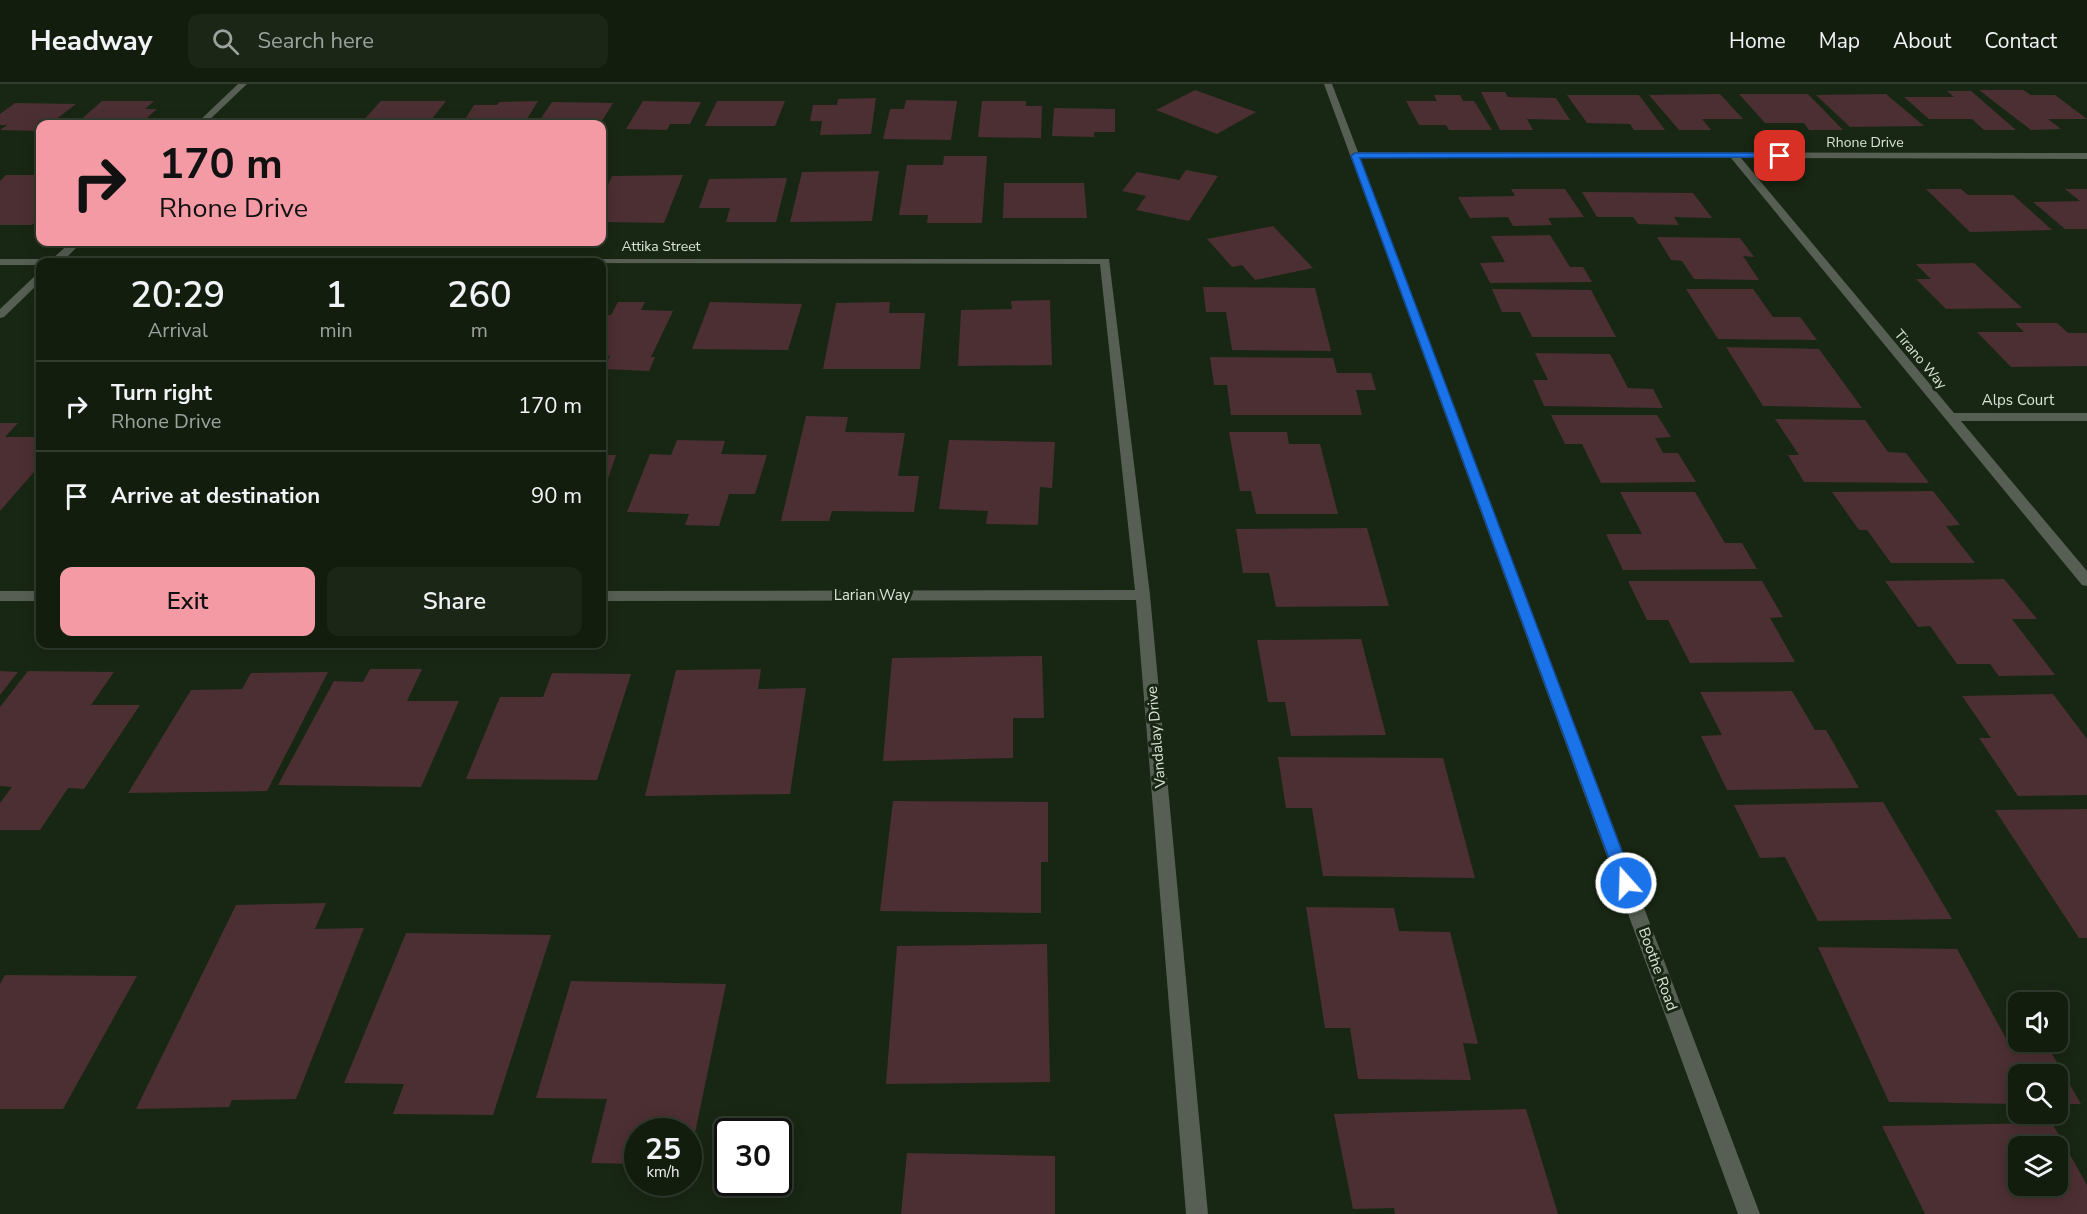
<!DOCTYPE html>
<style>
:root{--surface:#121d0e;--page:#1b2617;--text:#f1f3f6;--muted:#9ca29e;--line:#313b2e;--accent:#f49aa4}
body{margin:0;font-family:"Nunito Sans",sans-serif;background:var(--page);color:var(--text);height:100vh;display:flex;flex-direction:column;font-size:22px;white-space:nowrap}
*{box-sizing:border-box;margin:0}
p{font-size:20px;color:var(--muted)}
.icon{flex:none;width:33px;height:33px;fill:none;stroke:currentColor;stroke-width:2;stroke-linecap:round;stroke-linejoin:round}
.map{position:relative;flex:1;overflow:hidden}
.panel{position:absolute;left:36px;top:174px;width:570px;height:390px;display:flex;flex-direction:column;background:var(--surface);border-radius:12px;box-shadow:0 3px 15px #0003,0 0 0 2px var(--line)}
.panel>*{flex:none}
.hud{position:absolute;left:36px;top:36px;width:570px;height:126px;border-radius:12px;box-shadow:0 3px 15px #0003,0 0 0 2px var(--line);background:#f49aa4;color:#111;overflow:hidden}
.tools{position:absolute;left:2008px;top:908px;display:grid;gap:12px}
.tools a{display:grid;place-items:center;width:60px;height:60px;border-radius:12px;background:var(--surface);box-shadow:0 3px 15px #0003,0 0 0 2px var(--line);font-size:30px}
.speed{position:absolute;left:624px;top:1034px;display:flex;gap:12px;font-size:30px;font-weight:700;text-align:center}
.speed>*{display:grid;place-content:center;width:78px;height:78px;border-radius:50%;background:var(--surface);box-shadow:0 3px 15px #0003,0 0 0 2px var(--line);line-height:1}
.speed small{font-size:15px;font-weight:400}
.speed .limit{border:3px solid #111;border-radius:9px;background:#fff;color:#111}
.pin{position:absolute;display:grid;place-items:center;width:51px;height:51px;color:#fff;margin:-26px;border-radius:12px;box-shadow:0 3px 9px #0006}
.me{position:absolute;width:66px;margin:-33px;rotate:340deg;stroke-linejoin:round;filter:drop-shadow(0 0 4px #0008)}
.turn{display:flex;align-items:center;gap:21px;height:126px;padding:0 24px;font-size:27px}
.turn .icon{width:78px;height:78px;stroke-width:2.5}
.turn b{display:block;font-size:42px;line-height:51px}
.eta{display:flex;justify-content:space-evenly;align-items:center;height:102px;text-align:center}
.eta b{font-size:36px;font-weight:600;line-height:42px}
.action{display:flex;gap:12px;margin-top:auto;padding:12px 24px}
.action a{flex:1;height:69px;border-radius:12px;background:var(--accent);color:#111;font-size:24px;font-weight:600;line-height:69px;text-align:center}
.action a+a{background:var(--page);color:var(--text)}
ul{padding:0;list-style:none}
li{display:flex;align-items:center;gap:18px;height:90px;padding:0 24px;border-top:2px solid var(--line)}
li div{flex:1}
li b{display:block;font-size:22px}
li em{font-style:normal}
header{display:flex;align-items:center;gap:36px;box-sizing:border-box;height:84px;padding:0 30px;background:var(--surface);border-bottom:2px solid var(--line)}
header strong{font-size:28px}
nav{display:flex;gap:33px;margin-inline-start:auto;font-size:21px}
.search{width:420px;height:54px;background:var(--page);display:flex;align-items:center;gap:15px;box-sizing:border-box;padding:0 21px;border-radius:12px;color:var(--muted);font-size:22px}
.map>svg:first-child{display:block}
</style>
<header>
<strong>Headway</strong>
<div class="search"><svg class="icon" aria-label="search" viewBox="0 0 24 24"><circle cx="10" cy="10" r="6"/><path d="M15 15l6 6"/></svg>Search here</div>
<nav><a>Home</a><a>Map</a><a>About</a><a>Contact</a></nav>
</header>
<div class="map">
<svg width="2087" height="1130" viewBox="0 0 2087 1130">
<rect width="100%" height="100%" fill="#182713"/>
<g fill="#4c2f32" fill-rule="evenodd">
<polygon points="1195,6 1256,28 1217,50 1156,26"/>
<polygon points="1979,6 2023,6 2031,11 2055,11 2087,35 2048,35 2061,45 2031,46"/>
<polygon points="1947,7 1971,7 2016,46 1984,46 1972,35 1929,35 1904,13 1954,13"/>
<polygon points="1481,8 1505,8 1508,13 1556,14 1570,36 1527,35 1533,46 1500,46"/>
<polygon points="1720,10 1743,35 1702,35 1711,46 1679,46 1649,11"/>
<polygon points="1739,10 1808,10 1843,46 1809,46 1804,39 1765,39"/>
<polygon points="1886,10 1924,42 1850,43 1816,11"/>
<polygon points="1434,11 1460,11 1463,17 1474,17 1492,46 1449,46 1446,41 1419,41 1406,17 1437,17"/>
<polygon points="1567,11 1639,11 1665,46 1634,46 1630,40 1587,39"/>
<polygon points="876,14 871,50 820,51 822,37 810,37 813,21 837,21 838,15"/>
<polygon points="906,16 957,17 951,56 883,55 890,25 904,25"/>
<polygon points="102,17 154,17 145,25 157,25 140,40 76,40"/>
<polygon points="381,17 446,17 428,40 360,40"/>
<polygon points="538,17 524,40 469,40 472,37 464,37 474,21 497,21 499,18"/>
<polygon points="643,17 701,18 690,40 670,40 667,46 626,45"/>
<polygon points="717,17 785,17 775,42 705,42"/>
<polygon points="982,17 1026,17 1026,22 1042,22 1041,54 978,53"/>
<polygon points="552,18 613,19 600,40 537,40"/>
<polygon points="15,19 76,20 50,40 40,40 40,47 0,46 7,41 0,41 0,30"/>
<polygon points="1054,24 1115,25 1115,48 1094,48 1094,53 1052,52"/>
<polygon points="944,72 987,72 982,139 927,139 928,131 899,131 907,81 943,81"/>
<polygon points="1186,86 1218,92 1189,137 1136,126 1146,112 1122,107 1137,88 1179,96"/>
<polygon points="879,87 872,137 790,138 802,88"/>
<polygon points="6,91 40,91 40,133 32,141 0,141 0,97"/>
<polygon points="683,91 664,139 602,138 602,115 612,92"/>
<polygon points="787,94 776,138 726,138 730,124 699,124 709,95"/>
<polygon points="1004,99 1084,99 1087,134 1003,134"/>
<polygon points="1511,105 1565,105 1584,133 1548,134 1552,141 1513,142 1508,133 1470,134 1458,113 1515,112"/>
<polygon points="1926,105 1961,105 1968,111 2013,111 2052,146 1970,148"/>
<polygon points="2065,105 2087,105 2087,145 2065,145 2033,118 2080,117"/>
<polygon points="1582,108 1693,109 1712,134 1674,133 1679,141 1638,140 1633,133 1597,133"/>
<polygon points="1273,142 1313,184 1255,196 1242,181 1232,183 1207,155"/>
<polygon points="1550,151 1570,183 1583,183 1592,198 1490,199 1480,179 1505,178 1491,152"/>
<polygon points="1657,153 1740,154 1754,173 1743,172 1759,196 1694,195 1682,177 1671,176"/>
<polygon points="1974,179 2022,224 1946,225 1916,195 1931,195 1916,180"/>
<polygon points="1203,203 1315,204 1331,267 1232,266 1226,228 1206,228"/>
<polygon points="1492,205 1591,206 1616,253 1532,253 1520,228 1502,228"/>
<polygon points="1686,205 1753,205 1773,233 1800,233 1817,256 1718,255"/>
<polygon points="1050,216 1052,281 958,282 961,226 1012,225 1011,217"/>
<polygon points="618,218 645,218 641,226 673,227 651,273 655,273 649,287 603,285 610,272 602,271 602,231 611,231"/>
<polygon points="710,218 802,220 788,266 692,265"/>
<polygon points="890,218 889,229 925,229 920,285 823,285 836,219"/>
<polygon points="2015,239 2057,239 2068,249 2087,249 2087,282 2011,283 1977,248 2024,248"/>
<polygon points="1726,263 1819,265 1862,324 1763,322"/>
<polygon points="1535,269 1610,270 1628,304 1653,305 1663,324 1544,322 1533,296 1548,296"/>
<polygon points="1210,273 1333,274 1337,289 1371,289 1376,306 1356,306 1362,331 1231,331 1227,301 1214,301"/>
<polygon points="1551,331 1657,331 1671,353 1655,354 1663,369 1678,369 1696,398 1601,399 1582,360 1565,360"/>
<polygon points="806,332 848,333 845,348 905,349 898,392 919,392 914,428 832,427 829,437 781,437"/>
<polygon points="1775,335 1865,336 1888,368 1906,369 1929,399 1804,398 1788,371 1799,371"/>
<polygon points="0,339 18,339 5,353 40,353 40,381 0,427"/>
<polygon points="1229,348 1287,348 1289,360 1320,360 1338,430 1256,430 1251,407 1240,407"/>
<polygon points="677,356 725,357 721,370 767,371 755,410 729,410 719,442 685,441 689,430 627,428 650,370 671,371"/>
<polygon points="949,356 1055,358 1052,404 1040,403 1038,441 986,440 988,427 939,425"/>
<polygon points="602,371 616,371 602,412"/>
<polygon points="1933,407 1960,441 1946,442 1975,479 1891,479 1867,446 1859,446 1832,408"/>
<polygon points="1620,408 1695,408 1725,459 1742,459 1757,485 1623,486 1606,450 1642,450"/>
<polygon points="1367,444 1389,522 1276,523 1269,489 1243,489 1236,445"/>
<polygon points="2004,495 2037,535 2012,535 2055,591 1999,592 1990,580 1957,580 1930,542 1918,543 1885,497"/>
<polygon points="1628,497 1762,497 1783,533 1770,534 1795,578 1690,579 1668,536 1647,536"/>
<polygon points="1361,555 1386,651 1291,652 1285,618 1268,618 1257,556"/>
<polygon points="1042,572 1044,634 1013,634 1013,674 883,677 892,574"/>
<polygon points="370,585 422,585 407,617 459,617 421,703 278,701 334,597 363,598"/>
<polygon points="761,585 758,605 806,604 790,710 645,712 676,586"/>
<polygon points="0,587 18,588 0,611"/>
<polygon points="28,587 114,588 91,621 140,621 84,705 68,704 40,746 0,746 0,719 12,703 0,702 0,623"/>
<polygon points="328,588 267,707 128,709 191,606 242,605 251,589"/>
<polygon points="552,589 631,590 597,696 466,695 500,613 543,613"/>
<polygon points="1792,607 1815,646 1826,646 1859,704 1727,706 1701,652 1722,651 1700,608"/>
<polygon points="2053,610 2087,655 2087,711 2018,712 1979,654 1991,654 1962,612"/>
<polygon points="1278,673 1443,674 1475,794 1323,792 1312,724 1286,724"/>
<polygon points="893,717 1048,718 1048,778 1041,778 1041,829 880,827"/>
<polygon points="1883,718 1952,835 1818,837 1785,773 1760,774 1734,721"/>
<polygon points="2087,725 2087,854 2079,854 1995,726"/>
<polygon points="326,819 315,845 364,844 296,1015 232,1016 229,1023 136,1025 236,821"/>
<polygon points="1306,823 1394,824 1399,847 1450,848 1478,960 1463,959 1471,996 1358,995 1350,944 1325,944"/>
<polygon points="406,849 551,851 493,1031 393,1030 404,1000 344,999"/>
<polygon points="1047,860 1050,998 886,1000 897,862"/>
<polygon points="1818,863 1957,865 2009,960 2047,961 2081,1020 2058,1020 2058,990 2019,990 2019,1020 1889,1018"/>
<polygon points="5,891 137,892 63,1025 0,1025 0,900"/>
<polygon points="571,897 726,900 690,1073 688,1047 638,1047 638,1080 591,1079 607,1015 536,1014"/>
<polygon points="1526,1025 1558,1130 1395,1130 1394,1124 1353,1125 1334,1030"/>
<path d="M2052,1039L2087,1101V1130H1925L1882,1042ZM2019,1062H2058V1101H2019Z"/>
<polygon points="907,1069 1055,1072 1055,1130 901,1130"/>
</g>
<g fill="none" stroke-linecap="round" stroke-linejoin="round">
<g fill="#575f54" fill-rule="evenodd">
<polygon points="238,0 247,0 205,40 196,40"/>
<polygon points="1324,0 1332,0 1358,68 2087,69 2087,75 1741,74 1954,329 2087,329 2087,337 1961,337 2087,487 2087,502 2082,501 1731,74 1360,74 1760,1130 1738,1130"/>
<polygon points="71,158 82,158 65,175 1109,175 1150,511 1208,1130 1186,1130 1136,516 602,517 602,507 1135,506 1100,180 40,178 40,181 0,181 0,175 52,175"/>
<polygon points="40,190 40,198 4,233 0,234 0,225 36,191"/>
<rect x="0" y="507" width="40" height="10"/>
</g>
</g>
<polygon fill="#1a73e8" stroke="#114b97" stroke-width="1.5" points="1780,69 1784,72 1783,73 1360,74 1634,799 1632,804 1626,806 1620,804 1618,799 1351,72 1355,69"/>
<g text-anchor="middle" stroke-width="6" stroke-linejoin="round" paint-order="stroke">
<g font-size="14" fill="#d9e3d6" stroke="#182713">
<text x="1865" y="63">Rhone Drive</text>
<text x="661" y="167">Attika Street</text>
<text transform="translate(1921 275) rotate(50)" y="5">Tirano Way</text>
</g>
<g font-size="15" fill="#d9e3d6" stroke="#182713">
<text x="2018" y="321">Alps Court</text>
<text x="872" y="516">Larian Way</text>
<text transform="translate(1156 653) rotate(-95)" y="5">Vandalay Drive</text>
<text transform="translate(1658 885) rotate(70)" y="5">Boothe Road</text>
</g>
</g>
</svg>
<div class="tools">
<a><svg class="icon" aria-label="sound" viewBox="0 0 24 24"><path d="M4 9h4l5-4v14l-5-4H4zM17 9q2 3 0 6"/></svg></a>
<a><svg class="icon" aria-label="search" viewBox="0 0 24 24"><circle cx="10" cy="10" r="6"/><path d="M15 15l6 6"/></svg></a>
<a><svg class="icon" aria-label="layers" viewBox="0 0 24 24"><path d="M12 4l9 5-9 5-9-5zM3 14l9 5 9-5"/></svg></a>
</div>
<div class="speed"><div>25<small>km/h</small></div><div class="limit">30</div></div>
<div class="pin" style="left:1780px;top:72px;background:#d93025"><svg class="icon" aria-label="arrive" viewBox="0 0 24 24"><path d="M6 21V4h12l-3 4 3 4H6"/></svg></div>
<svg class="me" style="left:1626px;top:799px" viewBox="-20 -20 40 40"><circle r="17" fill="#1a73e8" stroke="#fff" stroke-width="3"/><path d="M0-11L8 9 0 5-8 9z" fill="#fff"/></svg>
<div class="hud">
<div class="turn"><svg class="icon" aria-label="right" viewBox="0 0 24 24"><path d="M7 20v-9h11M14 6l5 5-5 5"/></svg><div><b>170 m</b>Rhone Drive</div></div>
</div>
<section class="panel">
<div class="eta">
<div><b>20:29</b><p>Arrival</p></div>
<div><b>1</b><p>min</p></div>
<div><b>260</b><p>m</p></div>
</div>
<ul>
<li><svg class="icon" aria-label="right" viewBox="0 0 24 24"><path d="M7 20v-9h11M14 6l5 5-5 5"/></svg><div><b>Turn right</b><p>Rhone Drive</p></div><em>170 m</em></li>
<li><svg class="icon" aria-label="arrive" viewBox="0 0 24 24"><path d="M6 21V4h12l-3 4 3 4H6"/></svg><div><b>Arrive at destination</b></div><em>90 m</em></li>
</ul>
<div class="action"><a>Exit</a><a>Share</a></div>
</section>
</div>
